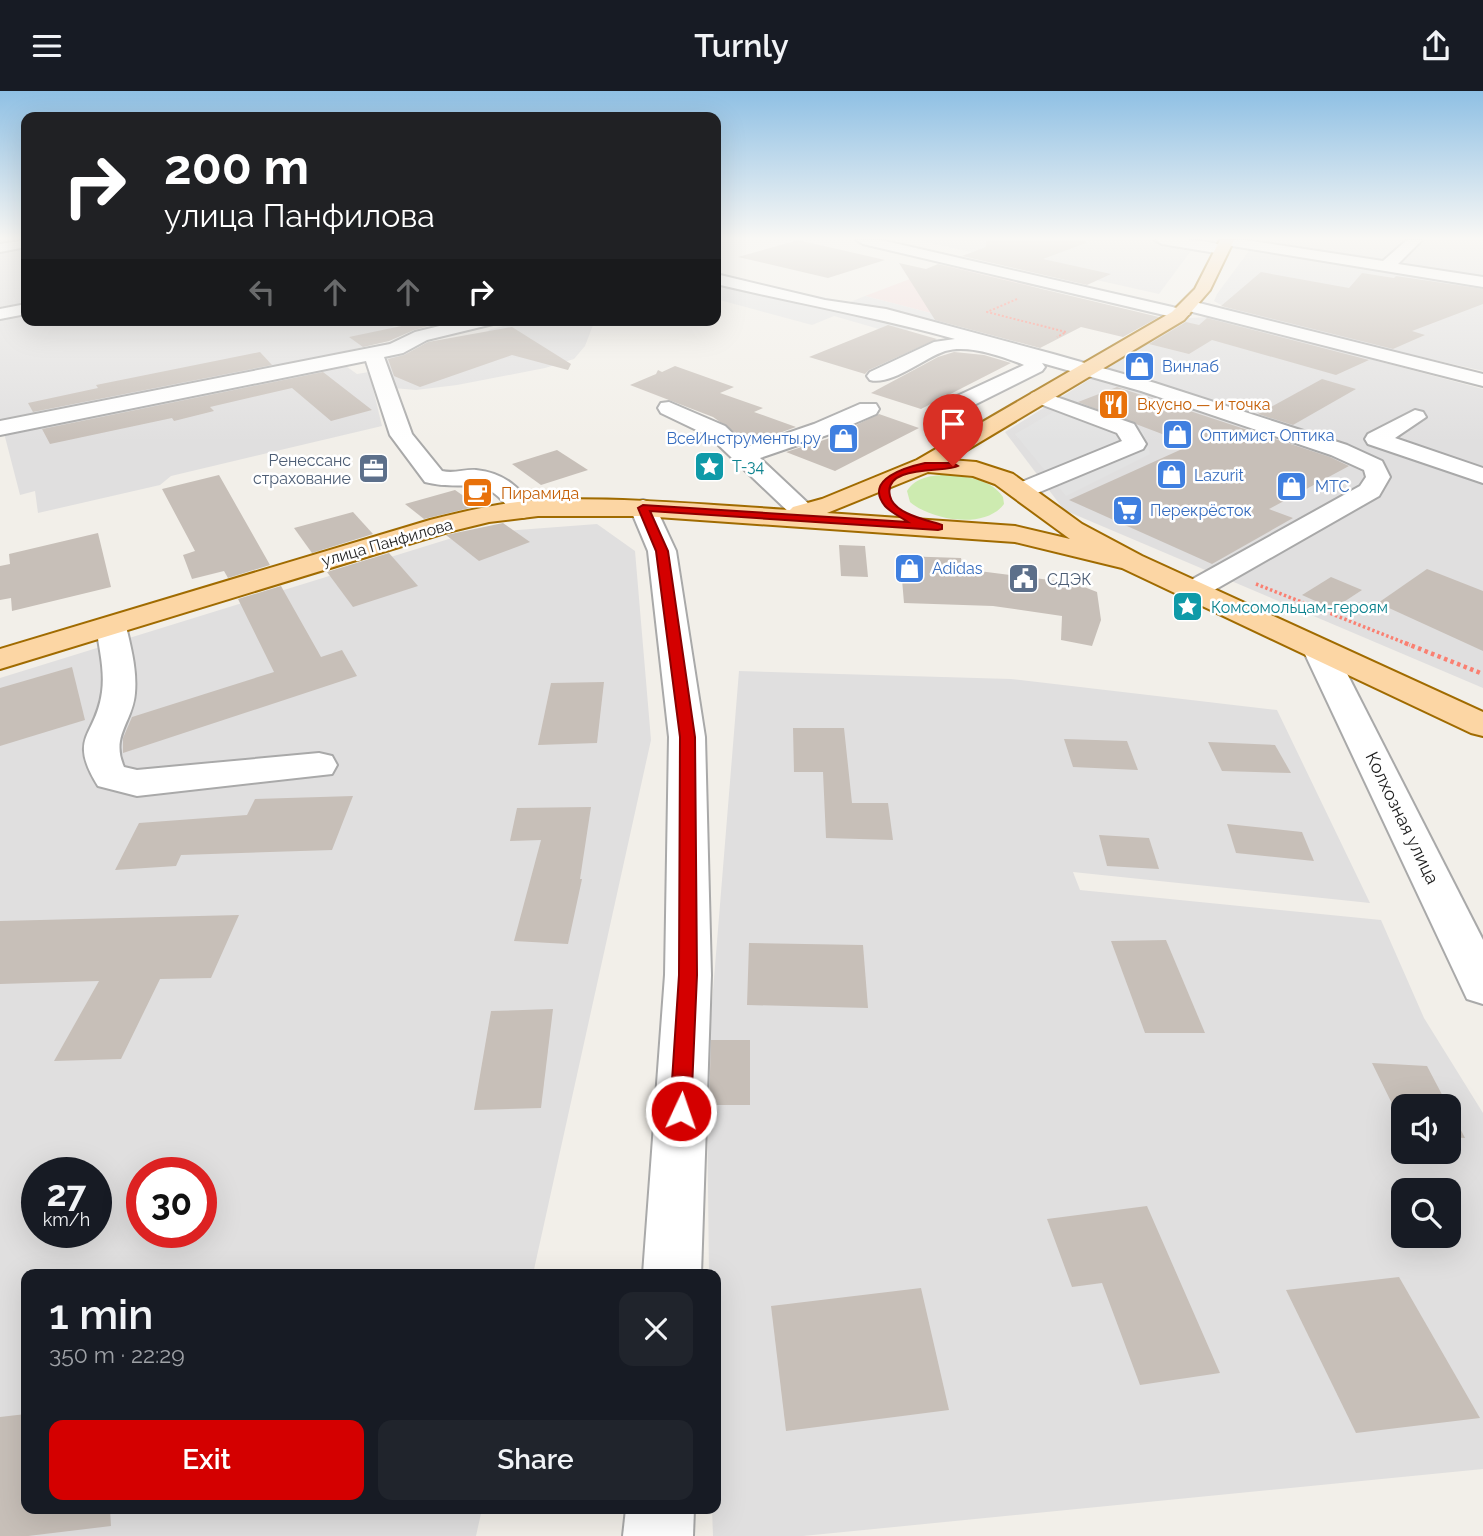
<!DOCTYPE html>
<meta charset="utf-8">
<style>
:root{--surface:#171b24;--page:#20242c;--text:#f1f3f6;--muted:#9ea1a6;--accent:#d40000}
body{margin:0;font-family:Raleway,sans-serif;background:var(--page);color:var(--text);height:100vh;display:flex;flex-direction:column;font-size:26px;white-space:nowrap}
*{box-sizing:border-box;margin:0}
p{font-size:23px;color:var(--muted)}
.icon{flex:none;width:38px;height:38px;fill:none;stroke:currentColor;stroke-width:2;stroke-linecap:round;stroke-linejoin:round}
.map{position:relative;flex:1;overflow:hidden}
.side{position:absolute;left:21px;top:1178px;width:700px;height:245px;display:flex;flex-direction:column;background:var(--surface);border-radius:14px;box-shadow:0 7px 28px #0002}
.side>*{flex:none}
.hud{position:absolute;left:21px;top:21px;width:700px;height:214px;border-radius:14px;box-shadow:0 7px 28px #0002;background:#202124;color:#fff;overflow:hidden}
.controls{position:absolute;left:1391px;top:1003px;display:grid;gap:14px}
.controls a{display:grid;place-items:center;width:70px;height:70px;border-radius:14px;background:var(--surface);box-shadow:0 7px 28px #0002;font-size:35px}
.speed{position:absolute;left:21px;top:1066px;display:flex;gap:14px;font-size:35px;font-weight:700;text-align:center}
.speed>*{display:grid;place-content:center;width:91px;height:91px;border-radius:50%;background:var(--surface);box-shadow:0 7px 28px #0002;line-height:1}
.speed small{font-size:18px;font-weight:400}
.speed .limit{border:10px solid #d22;background:#fff;color:#111}
.pin{position:absolute;display:grid;place-items:center;width:60px;height:60px;color:#fff;margin:-72px -30px;border-radius:50% 50% 50% 0;rotate:-45deg;box-shadow:0 0 7px #0007}
.pin .icon{rotate:45deg}
.me{position:absolute;width:77px;margin:-38px;rotate:3deg;stroke-linejoin:round;filter:drop-shadow(0 0 5px #0008)}
.turn{display:flex;align-items:center;gap:24px;height:147px;padding:0 28px;font-size:32px}
.turn .icon{width:91px;height:91px;stroke-width:2.5}
.turn b{display:block;font-size:49px;line-height:60px}
.lanes{display:flex;align-items:center;height:66px;padding:0 28px;background:#0003;justify-content:center;gap:35px;direction:ltr}
.lanes .off{opacity:.35}
.round{display:grid;place-items:center;flex:none;width:74px;height:74px;border-radius:14px;background:var(--page)}
.overview{display:flex;align-items:center;justify-content:space-between;height:119px;padding:0 28px}
h1{font-size:42px;font-weight:600;line-height:52px}
.button{display:flex;gap:14px;margin-top:auto;padding:14px 28px}
.button a{flex:1;height:80px;border-radius:14px;background:var(--accent);color:#fff;font-size:28px;font-weight:600;line-height:80px;text-align:center}
.button a+a{background:var(--page);color:var(--text)}
header{display:flex;justify-content:space-between;align-items:center;height:91px;padding:0 28px;background:var(--surface);font-size:32px;font-weight:600}
.map>svg:first-child{display:block}
</style>
<header><svg class="icon" aria-label="menu" viewBox="0 0 24 24"><path d="M4 6h16M4 12h16M4 18h16"/></svg>Turnly<svg class="icon" aria-label="share" viewBox="0 0 24 24"><path d="M12 15V3M7 8l5-5 5 5M5 13v7h14v-7"/></svg></header>
<div class="map">
<svg width="1483" height="1445" viewBox="0 0 1483 1445">
<rect width="100%" height="100%" fill="#f2efe9"/>
<g fill="#e0dfdf" fill-rule="evenodd">
<polygon points="917,149 1199,149 1159,203"/>
<polygon points="1257,149 1483,149 1483,280 1241,225 1214,210 1217,203"/>
<polygon points="26,155 26,215 0,219 0,159"/>
<polygon points="26,224 26,229 380,229 402,240 391,249 355,258 13,331 11,326 0,329 0,229"/>
<polygon points="1211,226 1483,298 1483,597 1064,419 1005,341 1188,227"/>
<polygon points="527,229 595,229 585,255 574,268 545,277 457,294 416,299 393,297 384,267 427,259 502,253 488,239"/>
<polygon points="343,273 357,283 369,281 382,335 171,385 160,394 38,422 35,400 20,404 4,342"/>
<path d="M597,433L635,460L651,649L533,1183H26V1418H482L476,1445H0V587L465,443ZM37,1082H96V1141H37ZM142,1082H201V1141H142Z"/>
<path d="M739,580L1011,588L1277,619L1370,812L1073,781L1080,799L1381,829L1424,927L1483,1022V1378L803,1445H713L712,1418H716V1183H709L707,1014L709,949ZM1404,1015H1449V1060H1404ZM1404,1099H1449V1144H1404Z"/>
</g>
<polygon fill="#f2dad9" points="947,174 1037,193 958,229 865,205"/>
<path fill="#cdebb0" d="M948,384C968,386 991,388 1003,406L1004,413C985,439 931,429 910,411L907,400C916,386 932,384 948,384Z"/>
<g fill="#e2e2e2">
<polygon points="716,182 843,214 865,205 954,228 934,238 919,234 907,240 879,238 834,225 812,234 716,208"/>
<polygon points="1069,312 1143,340 1150,363 1066,405 1015,343"/>
</g>
<g fill="#c7bfb8">
<polygon points="798,149 885,169 828,187 738,166"/>
<polygon points="986,149 1086,149 1086,152 1043,168 1111,183 1087,194 962,165 986,156"/>
<polygon points="899,172 926,178 938,173 1159,226 1123,246 1081,236 1040,257 935,229"/>
<polygon points="1261,181 1349,197 1362,182 1394,187 1396,185 1483,198 1483,213 1412,240 1425,244 1393,258 1221,215"/>
<polygon points="1207,227 1369,269 1336,284 1212,249 1189,263 1149,253 1186,231 1199,234"/>
<polygon points="430,229 443,231 414,239 389,250 363,256 349,246"/>
<polygon points="888,234 937,248 869,279 865,283 809,266"/>
<polygon points="512,236 571,273 568,279 512,264 420,296 394,285 388,268 404,264 428,251"/>
<polygon points="260,261 272,274 33,321 28,312 98,297 96,294"/>
<polygon points="954,261 984,264 1011,272 921,318 871,302 938,266"/>
<polygon points="675,275 734,296 720,302 763,317 754,321 796,336 757,350 736,342 713,326 630,294 656,283 658,279 662,281"/>
<polygon points="323,281 372,319 331,330 292,297 210,316 214,320 174,330 172,327 50,353 42,338"/>
<polygon points="1322,288 1356,298 1293,334 1258,323"/>
<polygon points="1117,296 1330,366 1349,375 1269,418 1293,427 1212,473 1069,409 1191,354 1078,311"/>
<polygon points="879,323 919,337 835,380 786,361 827,348"/>
<polygon points="557,359 588,379 541,394 512,373"/>
<polygon points="219,384 270,474 228,487 224,480 192,488 183,464 195,460 162,398"/>
<polygon points="455,399 478,415 424,428 405,413"/>
<polygon points="353,421 373,443 312,462 294,437"/>
<polygon points="503,432 530,451 479,470 446,444"/>
<polygon points="98,442 111,496 12,520 11,507 0,509 0,475 10,473 9,463"/>
<polygon points="839,454 865,455 868,486 841,485"/>
<polygon points="389,462 418,495 353,516 327,481"/>
<polygon points="900,465 961,467 963,478 1074,492 1097,501 1101,529 1092,555 1061,549 1062,525 993,515 904,512"/>
<polygon points="1427,478 1483,500 1483,560 1378,512"/>
<polygon points="1331,486 1362,499 1333,518 1302,504"/>
<polygon points="281,495 321,566 342,559 357,585 123,662 123,647 132,626 274,581 238,508"/>
<polygon points="72,576 85,629 0,655 0,597"/>
<polygon points="604,591 597,652 538,654 551,592"/>
<polygon points="793,637 844,637 852,712 888,712 893,749 826,747 823,681 794,681"/>
<polygon points="1064,648 1127,650 1138,679 1073,676"/>
<polygon points="1208,651 1275,654 1291,682 1222,680"/>
<polygon points="353,705 332,759 181,764 176,775 115,779 139,732 247,724 255,708"/>
<polygon points="591,716 580,788 582,788 568,853 514,850 541,749 510,750 517,717"/>
<polygon points="1227,733 1302,741 1314,770 1236,762"/>
<polygon points="1099,744 1149,747 1159,778 1107,775"/>
<polygon points="239,824 211,887 160,888 121,968 54,970 99,890 0,893 0,830"/>
<polygon points="1166,849 1205,942 1145,942 1111,850"/>
<polygon points="749,852 863,854 868,917 747,914"/>
<polygon points="553,918 541,1017 474,1019 491,920"/>
<polygon points="711,949 750,949 750,1014 709,1014"/>
<polygon points="1372,972 1427,975 1448,1015 1404,1015 1404,1037"/>
<polygon points="1449,1016 1465,1047 1449,1046"/>
<polygon points="1147,1115 1220,1282 1140,1294 1102,1192 1072,1196 1047,1128"/>
<polygon points="1399,1186 1480,1327 1356,1342 1286,1199"/>
<polygon points="921,1197 949,1319 786,1340 771,1215"/>
<polygon points="26,1323 26,1418 110,1418 111,1435 28,1445 0,1445 0,1326"/>
</g>
<g fill="none" stroke-linecap="round" stroke-linejoin="round">
<defs>
<g id="minor">
<polygon points="26,149 26,156 0,161 0,153"/>
<polygon points="856,149 881,149 1181,218 1190,223 1181,228 863,153"/>
<path d="M1155,149C1173,148 1216,147 1229,159L1222,163L1162,153Z"/>
<polygon points="1220,149 1246,149 1383,170 1407,149 1422,149 1398,173 1483,186 1483,196 1226,154 1221,153"/>
<path d="M716,183L825,209L886,218L1053,263L1155,292L1347,354L1382,370L1390,386L1379,405L1202,506L1192,509L1182,506L1177,500L1182,494L1360,395L1366,386L1364,379L1331,364L1141,300L1042,272L1045,276L1042,280L958,322H942L939,317L942,312L1024,274C1002,265 968,253 945,260C924,267 891,295 870,289L867,285L870,281L934,251L955,248C876,226 796,212 716,193Z"/>
<polygon points="1191,210 1483,283 1483,295 1185,219 1182,215"/>
<polygon points="26,213 26,223 0,228 0,218"/>
<path d="M464,229H496L493,233L427,249L403,262L384,266L412,343L442,380C454,383 465,378 476,379C505,382 520,397 536,419L532,424L523,427L514,424C483,379 469,402 425,391L390,344L366,270L0,344V330L390,253L415,241Z"/>
<polygon points="1039,300 1134,333 1146,353 1143,358 1030,405 1021,407 1012,405 1009,400 1012,395 1122,350 1117,342 1032,310 1029,306 1032,302"/>
<polygon points="669,311 725,335 747,356 814,333 860,313 876,313 879,318 876,323 830,343 760,367 811,415 815,420 811,425 802,428 793,425 709,345 661,322 658,317 661,312"/>
<polygon points="1415,319 1423,321 1426,326 1395,347 1483,377 1483,392 1368,353 1365,348 1368,343"/>
<polygon points="643,409 652,412 656,417 676,460 705,646 711,884 701,1183 643,1183 665,884 669,646 648,460 630,417 634,412"/>
<path d="M111,526L122,529L126,535C131,557 137,579 135,602C133,631 110,645 124,676L137,679L319,662L332,665L337,674L332,683L137,705L98,695C67,645 96,646 102,601C105,579 99,557 96,535L100,529Z"/>
<polygon points="1320,552 1331,554 1336,561 1483,849 1483,913 1467,908 1304,561 1309,554"/>
<polygon points="626,1418 694,1418 693,1445 623,1445"/>
</g>
<path id="major" d="M1220,149H1234L1210,199L1184,229L950,369L976,371L1013,383L1082,433L1142,465L1483,621V645L1471,642L1122,477L1015,451L643,425H538L489,431L448,441L0,578V558L430,429C466,420 502,411 540,409C623,406 707,414 790,419L793,416L822,408L917,369L1172,221L1195,198ZM928,381L973,385L995,393L1070,448L1015,435L827,422Z"/>
</defs>
<use href="#minor" stroke="#a9a9a9" stroke-width="4"/>
<use href="#major" stroke="#a06b00" stroke-width="4"/>
<polyline stroke="#fa8072" stroke-width="2" stroke-dasharray="2 2" stroke-linecap="butt" points="1017,208 987,221 1066,241 1057,246"/>
<polyline stroke="#fa8072" stroke-width="3.5" stroke-dasharray="2.5 2.5" stroke-linecap="butt" points="1256,493 1410,554"/>
<polyline stroke="#fa8072" stroke-width="4.5" stroke-dasharray="3.5 3.5" stroke-linecap="butt" points="1405,552 1483,583"/>
<use href="#minor" fill="#fff" fill-rule="evenodd"/>
<use href="#major" fill="#fcd6a4" fill-rule="evenodd"/>
</g>
<linearGradient id="sky" x2="0" y2="1"><stop stop-color="#8fc0e4"/><stop offset="0.42" stop-color="#f9f8f5"/><stop offset="1" stop-color="#f9f8f5" stop-opacity="0"/></linearGradient>
<rect width="1483" height="351" fill="url(#sky)"/>
<path fill="#d40000" stroke="#8a0000" stroke-width="2" d="M925,372H953L958,375C947,382 882,373 890,405C894,423 927,429 942,434V438L938,439L650,420L668,460L695,646L697,884L691,1020L688,1027L681,1030L673,1027L670,1020L679,884L680,646L656,460L638,417L643,414L908,431C901,426 890,421 885,415C863,388 907,376 925,372Z"/>
<defs>
<symbol id="shop-square" viewBox="-11 -11 22 22"><rect x="-9" y="-9" width="18" height="18" rx="4" fill="#3f7fe0" stroke="#fff"/><path d="M-5-2.5h2.3a2.7 3.5 0 0 1 5.4 0H5L5.5 6h-11ZM-1.5-2.5h3a1.5 2.3 0 0 0-3 0Z" fill="#fff"/></symbol>
<symbol id="restaurant-square" viewBox="-11 -11 22 22"><rect x="-9" y="-9" width="18" height="18" rx="4" fill="#e8710a" stroke="#fff"/><path d="M-5-6h1v4h1v-4h1v4h1v-4h1v5L-1.5 .5V6h-2V.5L-5-1ZM5-6V6H3V1.5H1.5Q1.5-4 5-6Z" fill="#fff"/></symbol>
<symbol id="sight-square" viewBox="-11 -11 22 22"><rect x="-9" y="-9" width="18" height="18" rx="4" fill="#0f9aa8" stroke="#fff"/><path d="M0-6L1.8-2.2L6-1.7L2.9 1.2L3.7 5.4L0 3.3L-3.7 5.4L-2.9 1.2L-6-1.7L-1.8-2.2Z" fill="#fff"/></symbol>
<symbol id="office-square" viewBox="-11 -11 22 22"><rect x="-9" y="-9" width="18" height="18" rx="4" fill="#5c6f8a" stroke="#fff"/><path d="M-6-3h4V-5.5h4V-3h4V5H-6ZM-1-4.5V-3h2v-1.5ZM-6 0V1H6V0Z" fill="#fff"/></symbol>
<symbol id="cafe-square" viewBox="-11 -11 22 22"><rect x="-9" y="-9" width="18" height="18" rx="4" fill="#e8710a" stroke="#fff"/><path d="M-5.5-4.5H6V0H3Q3 3.5 0 3.5H-2.5Q-5.5 3.5-5.5 0ZM3-3.2v2h1.7v-2ZM-6 4.5H4V6H-6Z" fill="#fff"/></symbol>
<symbol id="supermarket-square" viewBox="-11 -11 22 22"><rect x="-9" y="-9" width="18" height="18" rx="4" fill="#3f7fe0" stroke="#fff"/><path d="M-6-5.5h2.5l.6 2H6L4.5 2H-2.5L-4.4-4H-6ZM-1.5 3.2a1.3 1.3 0 1 0 .1 0ZM3 3.2a1.3 1.3 0 1 0 .1 0Z" fill="#fff"/></symbol>
<symbol id="civic-square" viewBox="-11 -11 22 22"><rect x="-9" y="-9" width="18" height="18" rx="4" fill="#5c6f8a" stroke="#fff"/><path d="M-.6-6.5H3V-4.5H.6V-3L4-1V1h2V6H-6V1h2V-1L-.6-3ZM-1.2 2.5V6h2.4V2.5Z" fill="#fff"/></symbol>
</defs>
<g fill-rule="evenodd">
<use href="#shop-square" x="1122" y="258" width="35" height="35"/>
<use href="#restaurant-square" x="1096" y="296" width="35" height="35"/>
<use href="#shop-square" x="1160" y="326" width="35" height="35"/>
<use href="#shop-square" x="826" y="330" width="35" height="35"/>
<use href="#sight-square" x="692" y="358" width="35" height="35"/>
<use href="#office-square" x="356" y="360" width="35" height="35"/>
<use href="#shop-square" x="1154" y="366" width="35" height="35"/>
<use href="#shop-square" x="1274" y="378" width="35" height="35"/>
<use href="#cafe-square" x="460" y="384" width="35" height="35"/>
<use href="#supermarket-square" x="1110" y="402" width="35" height="35"/>
<use href="#shop-square" x="892" y="460" width="35" height="35"/>
<use href="#civic-square" x="1006" y="470" width="35" height="35"/>
<use href="#sight-square" x="1170" y="498" width="35" height="35"/>
</g>
<g text-anchor="middle" stroke-width="5" stroke-linejoin="round" paint-order="stroke">
<g font-size="16" fill="#366cbe" stroke="#fff" text-anchor="start">
<text x="1162" y="281">Винлаб</text>
<text x="1200" y="350">Оптимист Оптика</text>
<text x="821" y="353" text-anchor="end">ВсеИнструменты.ру</text>
<text x="1194" y="390">Lazurit</text>
<text x="1315" y="401">МТС</text>
<text x="1150" y="425">Перекрёсток</text>
<text x="932" y="483">Adidas</text>
</g>
<g font-size="16" fill="#c56008" stroke="#fff" text-anchor="start">
<text x="1137" y="319">Вкусно — и точка</text>
<text x="501" y="408">Пирамида</text>
</g>
<g font-size="16" fill="#4e5e75" stroke="#fff" text-anchor="end">
<text x="351" y="375">Ренессанс<tspan x="351" dy="18">страхование</tspan></text>
<text x="1047" y="494" text-anchor="start">СДЭК</text>
</g>
<g font-size="16" fill="#0d838f" stroke="#fff" text-anchor="start">
<text x="732" y="381">Т-34</text>
<text x="1211" y="522">Комсомольцам-героям</text>
</g>
<g font-size="16" fill="#222" stroke="#fff">
<text transform="translate(387 451) rotate(-16)" y="6">улица Панфилова</text>
</g>
<g font-size="18" fill="#222" stroke="#fff">
<text transform="translate(1402 727) rotate(64)" y="6">Колхозная улица</text>
</g>
</g>
</svg>
<div class="controls">
<a><svg class="icon" aria-label="sound" viewBox="0 0 24 24"><path d="M4 9h4l5-4v14l-5-4H4zM17 9q2 3 0 6"/></svg></a>
<a><svg class="icon" aria-label="search" viewBox="0 0 24 24"><circle cx="10" cy="10" r="6"/><path d="M15 15l6 6"/></svg></a>
</div>
<div class="speed"><div>27<small>km/h</small></div><div class="limit">30</div></div>
<div class="pin" style="left:953px;top:375px;background:#d93025"><svg class="icon" aria-label="arrive" viewBox="0 0 24 24"><path d="M6 21V4h12l-3 4 3 4H6"/></svg></div>
<svg class="me" style="left:681px;top:1020px" viewBox="-20 -20 40 40"><circle r="17" fill="#d40000" stroke="#fff" stroke-width="3"/><path d="M0-11L8 9 0 5-8 9z" fill="#fff"/></svg>
<div class="hud">
<div class="turn"><svg class="icon" aria-label="right" viewBox="0 0 24 24"><path d="M7 20v-9h11M14 6l5 5-5 5"/></svg><div><b>200 m</b>улица Панфилова</div></div>
<div class="lanes"><svg class="icon off" aria-label="left" viewBox="0 0 24 24"><path d="M17 20v-9H6M10 6l-5 5 5 5"/></svg><svg class="icon off" aria-label="ahead" viewBox="0 0 24 24"><path d="M12 20V5M6 11l6-6 6 6"/></svg><svg class="icon off" aria-label="ahead" viewBox="0 0 24 24"><path d="M12 20V5M6 11l6-6 6 6"/></svg><svg class="icon" aria-label="right" viewBox="0 0 24 24"><path d="M7 20v-9h11M14 6l5 5-5 5"/></svg></div>
</div>
<section class="side">
<div class="overview"><div><h1>1 min</h1><p>350 m · 22:29</p></div><a class="round"><svg class="icon" aria-label="close" viewBox="0 0 24 24"><path d="M6 6l12 12M18 6L6 18"/></svg></a></div>
<div class="button"><a>Exit</a><a>Share</a></div>
</section>
</div>
